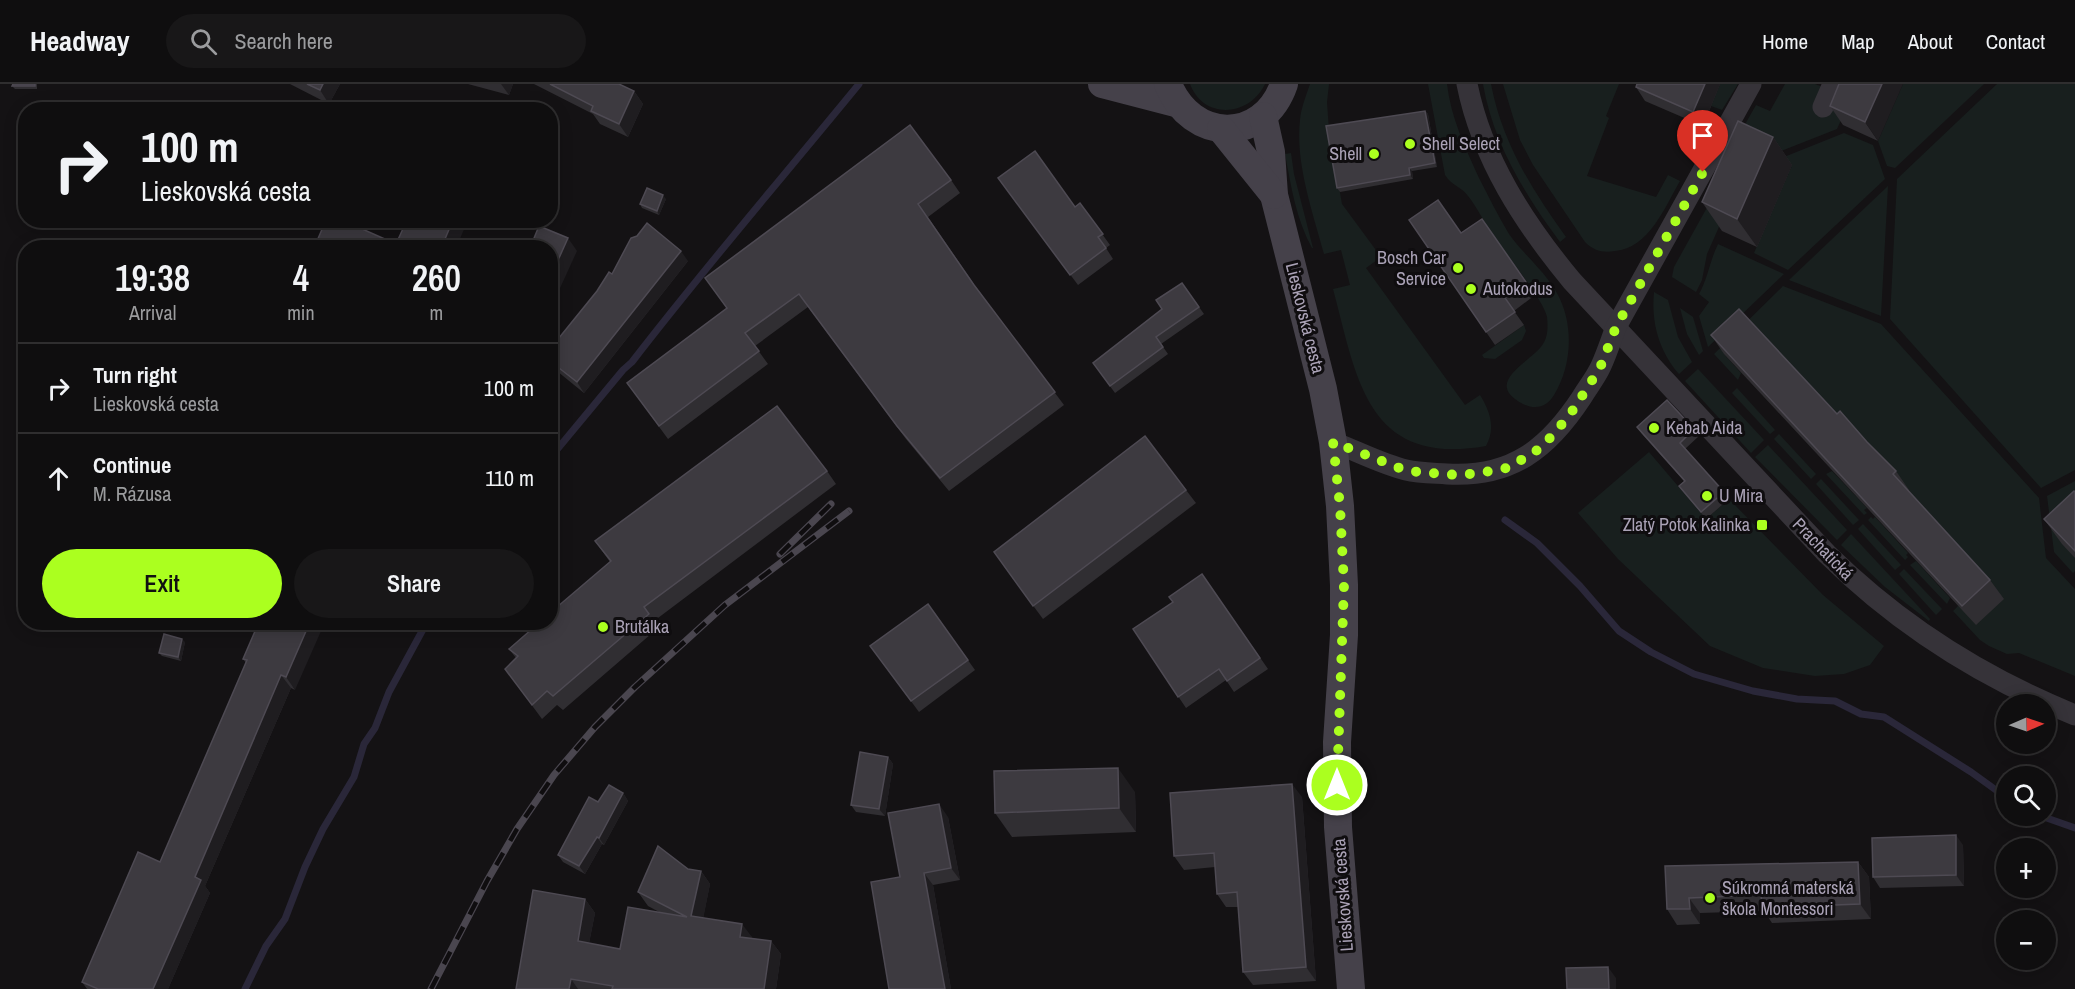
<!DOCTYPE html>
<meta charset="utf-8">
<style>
:root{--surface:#0f0e0f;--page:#181718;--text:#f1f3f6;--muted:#9b9c9e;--line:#2f2e2f;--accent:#abff1f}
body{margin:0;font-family:"Archivo Narrow",sans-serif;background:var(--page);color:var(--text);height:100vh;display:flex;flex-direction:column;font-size:22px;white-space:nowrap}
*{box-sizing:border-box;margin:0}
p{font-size:20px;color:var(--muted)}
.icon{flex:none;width:33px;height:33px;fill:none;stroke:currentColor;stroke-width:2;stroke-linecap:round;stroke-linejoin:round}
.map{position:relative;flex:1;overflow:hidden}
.details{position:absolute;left:18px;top:156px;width:540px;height:390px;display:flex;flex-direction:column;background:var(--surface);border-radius:24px;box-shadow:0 3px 15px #0003,0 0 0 2px var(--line)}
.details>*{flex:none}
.banner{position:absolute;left:18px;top:18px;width:540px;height:126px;border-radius:24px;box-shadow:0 3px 15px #0003,0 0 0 2px var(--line);background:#0f0e0f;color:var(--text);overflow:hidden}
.needle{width:39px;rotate:88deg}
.buttons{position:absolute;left:1996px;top:610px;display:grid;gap:12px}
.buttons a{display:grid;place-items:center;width:60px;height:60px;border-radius:50%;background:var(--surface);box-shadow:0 3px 15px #0003,0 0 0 2px var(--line);font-size:30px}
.pin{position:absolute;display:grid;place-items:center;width:51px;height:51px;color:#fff;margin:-62px -26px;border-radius:50% 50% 50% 0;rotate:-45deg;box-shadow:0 0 6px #0007}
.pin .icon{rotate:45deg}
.me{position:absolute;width:66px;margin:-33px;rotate:0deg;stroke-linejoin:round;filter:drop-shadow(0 0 4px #0008)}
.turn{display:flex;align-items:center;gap:21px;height:126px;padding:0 24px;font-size:27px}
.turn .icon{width:78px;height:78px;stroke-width:2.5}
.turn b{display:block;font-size:42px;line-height:51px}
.eta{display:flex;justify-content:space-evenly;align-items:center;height:102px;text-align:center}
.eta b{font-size:36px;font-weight:600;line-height:42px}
.button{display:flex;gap:12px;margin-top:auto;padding:12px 24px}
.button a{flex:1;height:69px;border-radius:36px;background:var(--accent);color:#111;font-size:24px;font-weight:600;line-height:69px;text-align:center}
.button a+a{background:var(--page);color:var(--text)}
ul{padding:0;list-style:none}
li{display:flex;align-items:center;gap:18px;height:90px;padding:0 24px;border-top:2px solid var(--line)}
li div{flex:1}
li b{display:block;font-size:22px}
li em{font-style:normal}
header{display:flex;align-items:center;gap:36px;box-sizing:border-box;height:84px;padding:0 30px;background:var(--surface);border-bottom:2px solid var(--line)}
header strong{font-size:28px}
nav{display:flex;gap:33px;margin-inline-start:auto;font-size:21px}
.search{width:420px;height:54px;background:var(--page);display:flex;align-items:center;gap:15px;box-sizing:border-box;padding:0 21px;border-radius:33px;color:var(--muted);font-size:22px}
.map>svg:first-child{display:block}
</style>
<header>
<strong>Headway</strong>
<div class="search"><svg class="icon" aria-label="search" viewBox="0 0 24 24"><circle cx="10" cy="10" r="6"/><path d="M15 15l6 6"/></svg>Search here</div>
<nav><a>Home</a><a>Map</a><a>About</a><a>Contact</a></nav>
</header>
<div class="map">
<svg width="2075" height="905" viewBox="0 0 2075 905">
<rect width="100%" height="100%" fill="#141214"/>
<g fill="#181f1e">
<path d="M1190,0H1265C1250,32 1204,37 1190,0Z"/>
<path d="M1310,0H1329L1327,18L1329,46L1342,120L1381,173L1366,184L1465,321L1480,311C1490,327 1496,344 1486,362C1366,383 1357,294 1333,205L1350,201L1341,166L1324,170C1313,129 1295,79 1300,36C1301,24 1306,12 1310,0Z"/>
<path d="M1428,0H1447C1451,34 1465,63 1479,94C1489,113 1498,132 1509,150C1524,171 1546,188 1558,211C1574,241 1572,282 1554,311C1547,323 1536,326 1523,320C1481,298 1532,278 1543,260C1548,253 1548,242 1547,233C1544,216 1504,168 1492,150C1484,138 1477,123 1468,112C1461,102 1453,103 1445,91Z"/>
<path d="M1483,0H1491C1502,58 1532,106 1566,153L1560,158C1525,111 1493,59 1483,0Z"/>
<path d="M1503,0H1619L1606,32L1609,34L1587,92L1656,113L1668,91L1680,97C1665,123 1649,164 1615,167C1603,169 1594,167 1585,158L1533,81L1520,56Z"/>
<polygon points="1720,0 1738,0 1722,26 1711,22"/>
<polygon points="1785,0 1815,0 1851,14 1837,45 1776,69 1739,51 1756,21 1770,27"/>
<polygon points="1903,0 1984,0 1895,84 1887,82 1878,57"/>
<polygon points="1997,0 2075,0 2075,386 2041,404 1890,235 1897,95"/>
<polygon points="1844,49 1873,61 1885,95 1788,186 1754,169 1792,81 1779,75"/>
<path d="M1291,69L1294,90L1313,164H1312C1296,135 1291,102 1285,70Z"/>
<polygon points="1719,102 1734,109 1707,170 1702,196 1696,208 1672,193 1674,183"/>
<polygon points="1888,102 1881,232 1789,196"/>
<path d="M1718,160L1784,190L1708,263L1699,232L1709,218L1699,210C1708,194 1710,176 1718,160Z"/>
<polygon points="1783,202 1881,240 2039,414 2046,474 2075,505 2075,592 2019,569 2007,570 1989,562 1980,556 1953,527 1958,522 1906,409 1909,406 1724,270 1741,289 1738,296 1714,270"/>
<path d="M1654,208L1668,216L1678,253L1692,278L1679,290C1659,267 1651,239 1654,208Z"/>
<polygon points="1680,224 1693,233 1703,267 1699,271 1687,250"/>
<polygon points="1524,241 1526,247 1522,256 1495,275 1484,274 1482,271"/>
<polygon points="1698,285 1764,356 1751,369 1685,297"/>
<polygon points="1737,304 1775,346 1770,350 1732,309"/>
<polygon points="1779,350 1816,390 1811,395 1774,355"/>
<polygon points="1768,361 1847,446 1837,456 1755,373"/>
<polygon points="1649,368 1706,435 1729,415 1823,511 1884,562 1870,581 1844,590 1815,592 1763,584 1710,562 1618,475 1578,429"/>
<polygon points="1832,387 1867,424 1864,426 1867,429 1864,431 1826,390"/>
<polygon points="1821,395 1859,436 1853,441 1816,400"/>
<polygon points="2075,397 2075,487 2073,489 2054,468 2047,412"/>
<polygon points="1871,433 1873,435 1875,433 1908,469 1906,471 1908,473 1905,476 1868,436"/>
<polygon points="1863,440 1901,481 1895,486 1858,445"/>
<polygon points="1851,450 1930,535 1929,537 1885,503 1841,461"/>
<polygon points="1916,477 1950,514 1947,520 1910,481"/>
<polygon points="1904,485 1942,525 1936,531 1899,490"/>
</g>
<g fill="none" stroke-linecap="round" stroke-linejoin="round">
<g stroke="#2a2739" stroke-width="7">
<path d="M550,374L623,286L632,278C705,183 783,93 859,0"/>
<polyline points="1505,436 1537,459 1580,502 1619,547 1651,568 1694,590 1753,607 1797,615 1835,617 1861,630 1884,633 1971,688 2007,714"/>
<polyline points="2041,732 2075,744"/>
<polyline points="245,905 266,862 285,835 305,783 323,745 354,693 364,660 375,644 389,608 427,538"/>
</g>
<g stroke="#363339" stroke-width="21">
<path d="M1467,0C1482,75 1524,139 1572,197L1827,470C1899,541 1981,593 2075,631"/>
<polyline points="1823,23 1833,0"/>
<path d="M1333,358C1357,367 1381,380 1406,386C1419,389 1433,389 1447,390C1511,394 1548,365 1582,313C1588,303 1596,293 1601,282C1607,269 1611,256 1616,243L1751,0"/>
</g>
<g stroke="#45414a" stroke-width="28">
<polyline points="1102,0 1179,20"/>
<path d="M1168,0C1191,58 1263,61 1284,0"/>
<polyline points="1263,32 1271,68 1274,111 1323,305 1333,358 1340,422 1344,501 1344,551 1337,658 1338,743 1351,905"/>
<polyline points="1221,45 1274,111"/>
</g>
<defs>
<g id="rail">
<polyline points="780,470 831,420"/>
<polyline points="431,905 487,797 517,745 554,691 595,643 635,603 725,521 849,427"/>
</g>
</defs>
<use href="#rail" stroke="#4a464f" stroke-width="7"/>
<use href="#rail" stroke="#0f0d0f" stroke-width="4.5" stroke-dasharray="14" stroke-linecap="butt"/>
</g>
<g fill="#302e32">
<polygon points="37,0 37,5 15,5 12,2"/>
<polygon points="290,0 340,0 329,20"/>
<polygon points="468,0 513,0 509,11"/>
<polygon points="534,0 619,0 634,7 643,20 628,53 600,40 593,30"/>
<polygon points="1720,0 1703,42 1645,17 1636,3"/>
<polygon points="1839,0 1878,57 1843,41 1830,22"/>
<polygon points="1425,27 1428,30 1437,83 1412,87 1413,95 1340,108 1337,104"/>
<polygon points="1773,53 1792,81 1757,163 1722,147 1702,118"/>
<polygon points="951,96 960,109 928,133 976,203 1064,321 949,407 906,355 808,223 755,262 768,280 668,355 627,299"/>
<polygon points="1006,105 1075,123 1080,119 1110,161 1106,164 1113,175 1078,201"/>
<polygon points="666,115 659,131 642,124 640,120"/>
<polygon points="1482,135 1535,211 1514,227 1524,241 1495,261 1409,136 1461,149"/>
<polygon points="688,177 584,309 552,283 550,281 550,265 612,190"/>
<polygon points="1199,223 1204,230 1161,260 1168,270 1115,309 1093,279 1162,225"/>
<polygon points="1711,251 1837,330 1896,387 1909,406 1908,407 1990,496 2004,515 1976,541 1724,270"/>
<polygon points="1637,343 1694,345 1699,352 1685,365 1724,408 1729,415 1706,435 1679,402 1684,397 1642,350"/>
<polygon points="827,387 836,400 654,537 658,544 563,626 557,621 542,635 505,585 516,574 509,565 610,478 595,457"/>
<polygon points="1186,406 1196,419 1043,535 1003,481"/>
<polygon points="2075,408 2075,474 2062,460 2044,435"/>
<polygon points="1202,490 1268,585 1234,608 1226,596 1186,624 1133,545 1173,518"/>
<polygon points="928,520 975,586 919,628 870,562"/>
<polygon points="259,538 295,606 291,604 205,802 210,809 168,905 87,905 82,898 160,778 246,579 243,575"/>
<polygon points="185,558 181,577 162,572 159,569"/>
<polygon points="888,673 893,680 885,732 856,728 851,721"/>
<polygon points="1135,708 1136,748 1012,753 995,729"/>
<polygon points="623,709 628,717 604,761 602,760 585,790 563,778 558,771 598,718"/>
<polygon points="1302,713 1316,897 1253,901 1243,888 1238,823 1226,823 1217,810 1215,783 1184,786 1174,772"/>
<polygon points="948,733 960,796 933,801 951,905 889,905 900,793"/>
<polygon points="1963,761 1964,802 1880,804 1873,793"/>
<polygon points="1858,778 1869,793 1871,835 1772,839 1764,827 1700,829 1700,840 1677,841 1667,825 1665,782"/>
<polygon points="688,785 701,787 710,800 703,834 752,853 751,854 771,857 781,870 776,905 516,905 585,815 595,829 589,859 620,865 661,829 648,822 638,808"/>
</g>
<g fill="#1f1d20">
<polygon points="323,0 340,0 329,20 320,6"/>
<polygon points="501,0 513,0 509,11"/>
<polygon points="1705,0 1720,0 1703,42 1693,28"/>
<polygon points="1882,0 1903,0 1878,57 1865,38"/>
<polygon points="634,7 643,20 628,53 619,40"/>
<polygon points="1425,27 1428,30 1437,83 1435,79"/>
<polygon points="1773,53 1792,81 1757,163 1737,135"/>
<polygon points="1409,84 1412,87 1413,95 1410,91"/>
<polygon points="663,111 666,115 659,131 657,127"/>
<polygon points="453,136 468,136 456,164 445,155"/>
<polygon points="568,154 577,167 550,226 550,194"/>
<polygon points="681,167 688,177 584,309 577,298"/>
<polygon points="550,228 554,233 550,240"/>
<polygon points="310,538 325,538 295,606 286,593"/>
<polygon points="182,555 185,558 181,577 178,573"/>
<polygon points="281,591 291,604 205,802 210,809 168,905 153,905 195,793"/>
<polygon points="888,673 893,680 885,732 879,725"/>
<polygon points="1118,684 1135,708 1136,748 1119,724"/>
<polygon points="1292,700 1302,713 1316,897 1306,883"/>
<polygon points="623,709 628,717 604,761 599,754"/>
<polygon points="939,720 948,733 960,796 951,784"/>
<polygon points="1956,751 1963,761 1964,802 1956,791"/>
<polygon points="597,753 602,760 585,790 579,782"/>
<polygon points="1858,778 1869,793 1871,835 1860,820"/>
<polygon points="701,787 710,800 701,846 691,832"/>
<polygon points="924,789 933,801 951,905 945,905"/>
<polygon points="1689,814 1700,829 1700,840 1690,825"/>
<polygon points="585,815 595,829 587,870 578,857"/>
<polygon points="742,840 752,853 749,866 740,853"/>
<polygon points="771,857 781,870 776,905 764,905"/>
<polygon points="1608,883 1616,894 1616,905 1609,905"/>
<polygon points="571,895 578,905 569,905"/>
</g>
<g fill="#3d3a40" stroke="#4e4a53" stroke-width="1.5">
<polygon points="13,0 35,0 35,2 12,2"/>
<polygon points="307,0 323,0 320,6"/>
<polygon points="550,0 619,0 634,7 619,40 591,27 593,22"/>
<polygon points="1637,0 1705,0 1693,28 1636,3"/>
<polygon points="1839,0 1882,0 1865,38 1830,22"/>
<polygon points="1425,27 1435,79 1409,84 1410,91 1337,104 1326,42"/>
<polygon points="1738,37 1773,53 1737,135 1702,118"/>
<polygon points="910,41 951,96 918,120 974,201 1055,308 940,394 897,342 799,210 745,249 759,267 659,342 627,299 727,224 705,194"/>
<polygon points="1035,67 1075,123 1080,119 1103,150 1098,153 1106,164 1070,191 998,94"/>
<polygon points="647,104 663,111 657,127 640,120"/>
<polygon points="1438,116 1461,149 1482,135 1526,198 1505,214 1515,228 1486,248 1409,136"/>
<polygon points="326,136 342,136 396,160 407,136 453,136 445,155 465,164 314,164"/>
<polygon points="647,139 681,167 577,298 550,277 550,265 597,207 609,188 612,190 631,154 637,152"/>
<polygon points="539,142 568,154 550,194 550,164 530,164"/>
<polygon points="233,159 244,164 231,164"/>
<polygon points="1182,199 1199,223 1156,253 1163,263 1110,302 1093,279 1162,225 1156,216"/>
<polygon points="1739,225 1837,330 1840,327 1867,358 1896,387 1893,390 1990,496 1962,522 1711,251"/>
<polygon points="1667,316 1694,345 1680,359 1724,408 1701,428 1679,402 1685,397 1637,343"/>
<polygon points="777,322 827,387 644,523 649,530 553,612 547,607 532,621 505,585 518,572 509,565 540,538 550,538 550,529 611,477 595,457"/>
<polygon points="1145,352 1186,406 1033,522 994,468"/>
<polygon points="2074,407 2075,408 2075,467 2044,435"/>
<polygon points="1202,490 1260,574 1227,597 1219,585 1178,613 1133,545 1173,518 1169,513"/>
<polygon points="928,520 968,576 911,617 870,562"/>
<polygon points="259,538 310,538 286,593 281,591 195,793 201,796 153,905 98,905 82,898 138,768 160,778 247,576 243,575"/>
<polygon points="164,550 182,555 178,573 159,569"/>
<polygon points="860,668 888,673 879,725 851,721"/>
<polygon points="1118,684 1119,724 995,729 994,687"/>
<polygon points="1292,700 1306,883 1243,888 1237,808 1217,810 1214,769 1174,772 1170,709"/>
<polygon points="609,701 623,709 599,754 597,753 579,782 558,771 589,713 598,718"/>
<polygon points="939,720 951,784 924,789 945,905 889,905 871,798 900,793 888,729"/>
<polygon points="1956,751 1956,791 1873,793 1872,754"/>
<polygon points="658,762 688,785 701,787 691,832 742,840 740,853 771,857 764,905 612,905 613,902 571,895 569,905 516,905 533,806 585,815 578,857 620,865 628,823 687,833 638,808"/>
<polygon points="1858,778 1860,820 1762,824 1761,811 1689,814 1690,825 1667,825 1665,782"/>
<polygon points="1608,883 1609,905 1567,905 1566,884"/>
</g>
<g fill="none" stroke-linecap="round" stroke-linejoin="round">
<polyline stroke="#abff1f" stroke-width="10" stroke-dasharray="0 18" points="1337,701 1344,501 1340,422 1333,358 1402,385 1418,388 1457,391 1480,389 1507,384 1535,368 1554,350 1573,326 1600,284 1616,243 1703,88"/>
</g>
<g fill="#abff1f" stroke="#0f0d0f" stroke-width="2">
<circle cx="1410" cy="60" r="6"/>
<circle cx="1374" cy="70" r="6"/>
<circle cx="1458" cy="184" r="6"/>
<circle cx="1471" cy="205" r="6"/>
<circle cx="1654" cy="344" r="6"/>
<circle cx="1707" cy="412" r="6"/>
<rect x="1756" y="435" width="12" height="12" rx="3"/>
<circle cx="603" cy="543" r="6"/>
<circle cx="1710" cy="814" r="6"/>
</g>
<g text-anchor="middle" stroke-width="6" stroke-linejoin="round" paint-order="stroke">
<g font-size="18" fill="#aaa2b6" stroke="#0f0d0f" text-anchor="start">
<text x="1422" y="66">Shell Select</text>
<text x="1362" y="76" text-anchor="end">Shell</text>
<text x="1446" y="180" text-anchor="end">Bosch Car<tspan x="1446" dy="21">Service</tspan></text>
<text x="1483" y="211">Autokodus</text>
<text x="1666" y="350">Kebab Aida</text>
<text x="1719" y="418">U Mira</text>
<text x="1750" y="447" text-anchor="end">Zlatý Potok Kalinka</text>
<text x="615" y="549">Brutálka</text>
<text x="1722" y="810">Súkromná materská<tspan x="1722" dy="21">škola Montessori</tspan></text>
</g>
<g font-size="18" fill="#aaa2b6" stroke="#0f0d0f">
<text transform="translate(1305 234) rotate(76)" y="6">Lieskovská cesta</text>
<text transform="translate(1823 465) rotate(46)" y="6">Prachatická</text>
<text transform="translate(1343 811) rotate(-94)" y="6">Lieskovská cesta</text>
</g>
</g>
</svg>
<div class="buttons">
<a><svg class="needle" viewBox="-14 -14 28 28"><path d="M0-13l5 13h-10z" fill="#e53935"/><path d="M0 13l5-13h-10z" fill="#9b9c9e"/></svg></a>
<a><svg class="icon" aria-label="search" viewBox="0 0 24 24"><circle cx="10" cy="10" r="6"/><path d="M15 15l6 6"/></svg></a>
<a>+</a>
<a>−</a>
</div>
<div class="pin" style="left:1703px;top:88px;background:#d93025"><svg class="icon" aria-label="arrive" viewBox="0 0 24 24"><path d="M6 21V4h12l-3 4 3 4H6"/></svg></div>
<svg class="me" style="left:1337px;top:701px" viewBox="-20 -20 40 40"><circle r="17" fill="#abff1f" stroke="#fff" stroke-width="3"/><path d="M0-11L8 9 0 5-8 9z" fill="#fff"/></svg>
<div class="banner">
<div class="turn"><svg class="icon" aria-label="right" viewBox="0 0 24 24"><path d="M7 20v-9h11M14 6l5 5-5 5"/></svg><div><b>100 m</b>Lieskovská cesta</div></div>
</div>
<section class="details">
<div class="eta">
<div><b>19:38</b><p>Arrival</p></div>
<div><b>4</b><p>min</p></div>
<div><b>260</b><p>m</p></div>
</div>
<ul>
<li><svg class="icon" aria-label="right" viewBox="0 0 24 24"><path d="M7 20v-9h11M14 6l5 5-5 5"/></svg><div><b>Turn right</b><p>Lieskovská cesta</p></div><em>100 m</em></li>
<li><svg class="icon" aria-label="ahead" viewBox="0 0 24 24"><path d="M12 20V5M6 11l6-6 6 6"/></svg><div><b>Continue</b><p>M. Rázusa</p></div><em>110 m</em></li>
</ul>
<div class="button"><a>Exit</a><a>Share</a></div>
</section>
</div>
